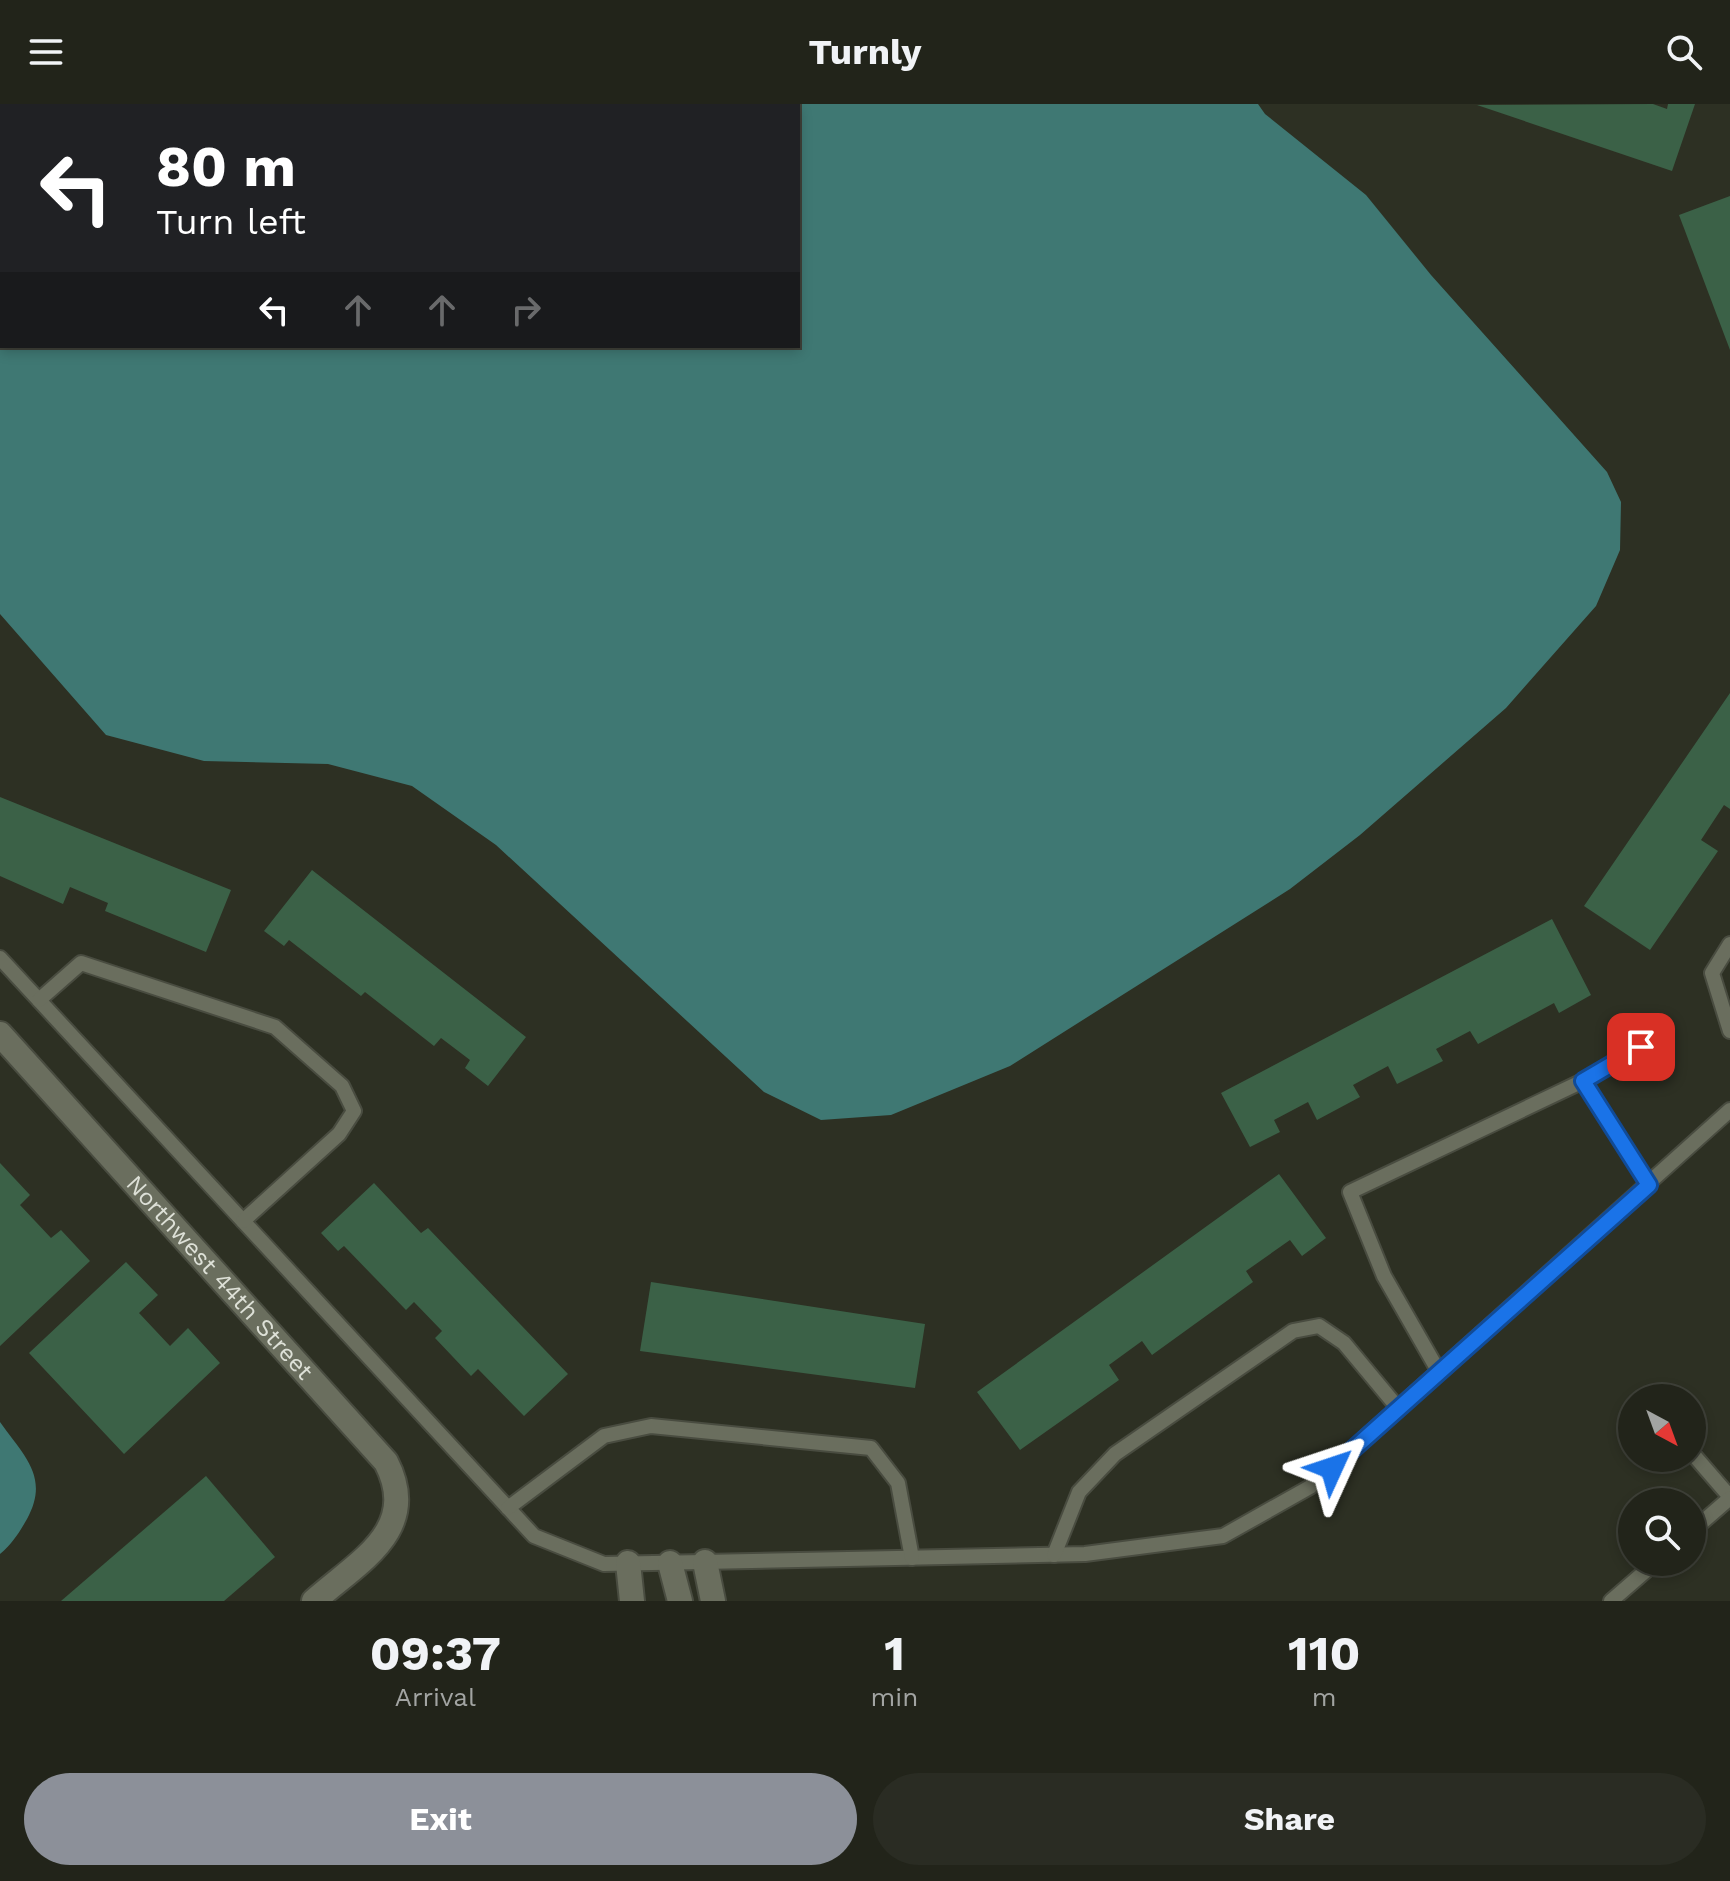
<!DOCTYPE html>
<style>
:root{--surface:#22241a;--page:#2a2c23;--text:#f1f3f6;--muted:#a2a4a2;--line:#3f4139;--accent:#8c9099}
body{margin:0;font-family:"Work Sans",sans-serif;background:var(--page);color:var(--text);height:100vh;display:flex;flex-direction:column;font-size:30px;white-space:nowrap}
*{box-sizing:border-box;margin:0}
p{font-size:26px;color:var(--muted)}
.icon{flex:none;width:44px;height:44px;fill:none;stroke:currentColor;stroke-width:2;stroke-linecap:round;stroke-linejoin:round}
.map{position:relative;height:1497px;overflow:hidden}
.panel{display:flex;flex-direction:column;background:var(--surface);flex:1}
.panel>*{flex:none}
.hud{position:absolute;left:0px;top:0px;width:800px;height:244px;box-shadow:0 4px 12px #0003,0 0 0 2px var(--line);background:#202124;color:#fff;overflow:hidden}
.needle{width:52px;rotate:139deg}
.fabs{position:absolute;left:1618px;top:1280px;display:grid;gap:16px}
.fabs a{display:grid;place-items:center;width:88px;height:88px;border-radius:50%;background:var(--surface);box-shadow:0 4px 12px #0003,0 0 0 2px var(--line);font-size:40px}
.pin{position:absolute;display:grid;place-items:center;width:68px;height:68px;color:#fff;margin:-34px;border-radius:16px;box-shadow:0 4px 12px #0006}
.me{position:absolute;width:88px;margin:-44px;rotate:48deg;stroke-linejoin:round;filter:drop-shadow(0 0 6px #0008)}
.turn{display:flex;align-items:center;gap:28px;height:168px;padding:0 24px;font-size:36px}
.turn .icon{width:104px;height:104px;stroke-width:2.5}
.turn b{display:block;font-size:56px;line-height:68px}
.lanes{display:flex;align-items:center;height:76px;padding:0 24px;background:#0003;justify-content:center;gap:40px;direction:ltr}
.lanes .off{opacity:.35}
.eta{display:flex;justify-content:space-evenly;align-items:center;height:136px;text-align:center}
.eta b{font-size:48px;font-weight:700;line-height:56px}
.action{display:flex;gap:16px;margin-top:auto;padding:16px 24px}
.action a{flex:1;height:92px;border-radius:48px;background:var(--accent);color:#fff;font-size:32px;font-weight:700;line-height:92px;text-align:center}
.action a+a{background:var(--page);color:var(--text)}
header{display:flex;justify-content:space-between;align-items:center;height:104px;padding:0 24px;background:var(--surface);font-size:36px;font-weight:700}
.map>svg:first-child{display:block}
</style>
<header><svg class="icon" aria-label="menu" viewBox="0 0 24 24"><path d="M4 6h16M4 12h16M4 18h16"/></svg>Turnly<svg class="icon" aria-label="search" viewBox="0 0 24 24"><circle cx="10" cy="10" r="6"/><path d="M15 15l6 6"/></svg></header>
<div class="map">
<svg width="1730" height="1497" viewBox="0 0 1730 1497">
<rect width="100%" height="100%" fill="#2d3023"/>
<g fill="#3f7873" fill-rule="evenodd">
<path d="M0,0H1258L1265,10L1366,91L1431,171L1607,368L1621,398L1620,446L1596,502L1506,604L1360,731L1290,785L1010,962L891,1011L821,1016L764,988L496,741L412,682L328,660L204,657L106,631L0,510ZM2,2H798V242H2Z"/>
<path d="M0,1318C24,1352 50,1373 27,1415C19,1429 12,1440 0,1450Z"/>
</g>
<g fill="#3b6147">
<polygon points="1653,0 1667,5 1668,0 1695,0 1672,67 1477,1"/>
<polygon points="1730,92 1730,246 1679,111"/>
<polygon points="1730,589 1730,705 1724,701 1701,736 1718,747 1650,846 1584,802"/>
<polygon points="0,693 231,786 206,848 105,807 108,799 70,783 63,800 0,772"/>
<polygon points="312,766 526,933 488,982 465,964 470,956 441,934 434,942 365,888 361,892 289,836 284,842 264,827"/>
<polygon points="1552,815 1591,891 1559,909 1554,899 1478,940 1470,927 1436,945 1443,957 1397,980 1388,962 1353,981 1360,993 1317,1016 1308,998 1274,1016 1280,1028 1250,1043 1221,989"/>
<polygon points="0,1059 30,1091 20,1101 51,1134 61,1126 90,1157 0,1242"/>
<polygon points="1279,1070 1326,1134 1302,1152 1290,1136 1246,1167 1253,1178 1152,1251 1142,1237 1109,1261 1119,1276 1020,1346 977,1288"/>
<polygon points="374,1079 421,1129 428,1124 568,1270 524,1312 478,1265 471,1272 435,1234 442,1227 414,1198 406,1206 344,1142 338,1147 321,1129"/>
<polygon points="126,1158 158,1191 139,1209 170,1242 188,1224 220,1259 124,1350 29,1249"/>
<polygon points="651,1178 925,1220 915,1284 640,1247"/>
<polygon points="206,1372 275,1453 224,1497 61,1497"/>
</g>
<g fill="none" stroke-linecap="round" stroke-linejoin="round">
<defs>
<g id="lane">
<polyline points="1730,840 1712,869 1730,927"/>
<polyline points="0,854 534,1432 604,1460 1085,1450 1223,1432 1310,1383 1730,1006"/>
<polyline points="39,896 81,859 275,923 342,982 354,1007 339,1030 243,1117"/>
<polyline points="1583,977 1641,943"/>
<polyline points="1439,1268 1384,1172 1350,1088 1583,977 1649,1081"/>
<polyline points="1692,1349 1730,1393"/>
<polyline points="508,1404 604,1332 651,1322 871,1344 898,1379 912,1454"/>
<polyline points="1692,1427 1730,1394"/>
<polyline points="1054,1451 1079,1388 1115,1350 1293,1227 1319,1222 1344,1239 1398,1304"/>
<polyline points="1611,1497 1656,1458"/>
</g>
<g id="street">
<path id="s1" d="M0,930L386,1358C421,1426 359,1457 314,1497"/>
<polyline points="705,1458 713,1497"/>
<polyline points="628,1459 632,1497"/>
<polyline points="670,1459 680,1497"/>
</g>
</defs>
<use href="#lane" stroke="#494c40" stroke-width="18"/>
<use href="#street" stroke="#494c40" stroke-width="28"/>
<use href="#lane" stroke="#6a6e5e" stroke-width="14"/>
<use href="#street" stroke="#6a6e5e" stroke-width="24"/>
</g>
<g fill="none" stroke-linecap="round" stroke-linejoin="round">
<defs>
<polyline id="route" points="1332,1364 1649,1081 1583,977 1641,943"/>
</defs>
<use href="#route" stroke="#114b97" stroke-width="20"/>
<use href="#route" stroke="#1a73e8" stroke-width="14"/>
</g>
<g text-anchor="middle" stroke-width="6" stroke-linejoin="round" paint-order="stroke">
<g font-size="24" fill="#dde0d7" stroke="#232619">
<text dy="8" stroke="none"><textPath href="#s1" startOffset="328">Northwest 44th Street</textPath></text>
</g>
</g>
</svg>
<div class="fabs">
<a><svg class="needle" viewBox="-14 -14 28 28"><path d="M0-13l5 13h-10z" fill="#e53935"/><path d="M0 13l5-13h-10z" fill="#a2a4a2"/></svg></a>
<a><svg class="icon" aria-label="search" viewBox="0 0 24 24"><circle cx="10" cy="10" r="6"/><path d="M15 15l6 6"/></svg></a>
</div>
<div class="pin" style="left:1641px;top:943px;background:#d93025"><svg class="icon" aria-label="arrive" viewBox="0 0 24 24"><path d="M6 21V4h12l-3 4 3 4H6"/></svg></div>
<svg class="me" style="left:1332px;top:1364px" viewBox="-20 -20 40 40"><path d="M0-17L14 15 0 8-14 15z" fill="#1a73e8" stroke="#fff" stroke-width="4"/></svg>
<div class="hud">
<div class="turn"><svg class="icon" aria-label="left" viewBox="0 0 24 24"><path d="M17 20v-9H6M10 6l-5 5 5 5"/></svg><div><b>80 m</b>Turn left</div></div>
<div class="lanes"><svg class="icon" aria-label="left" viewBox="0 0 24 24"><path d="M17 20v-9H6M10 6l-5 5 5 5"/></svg><svg class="icon off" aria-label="ahead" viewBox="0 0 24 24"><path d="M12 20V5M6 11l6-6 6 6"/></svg><svg class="icon off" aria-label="ahead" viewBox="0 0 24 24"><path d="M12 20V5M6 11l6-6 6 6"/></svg><svg class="icon off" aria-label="right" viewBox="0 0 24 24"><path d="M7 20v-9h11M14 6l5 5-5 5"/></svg></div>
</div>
</div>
<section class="panel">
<div class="eta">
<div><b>09:37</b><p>Arrival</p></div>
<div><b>1</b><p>min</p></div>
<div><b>110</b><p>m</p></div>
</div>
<div class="action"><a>Exit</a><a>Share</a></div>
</section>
